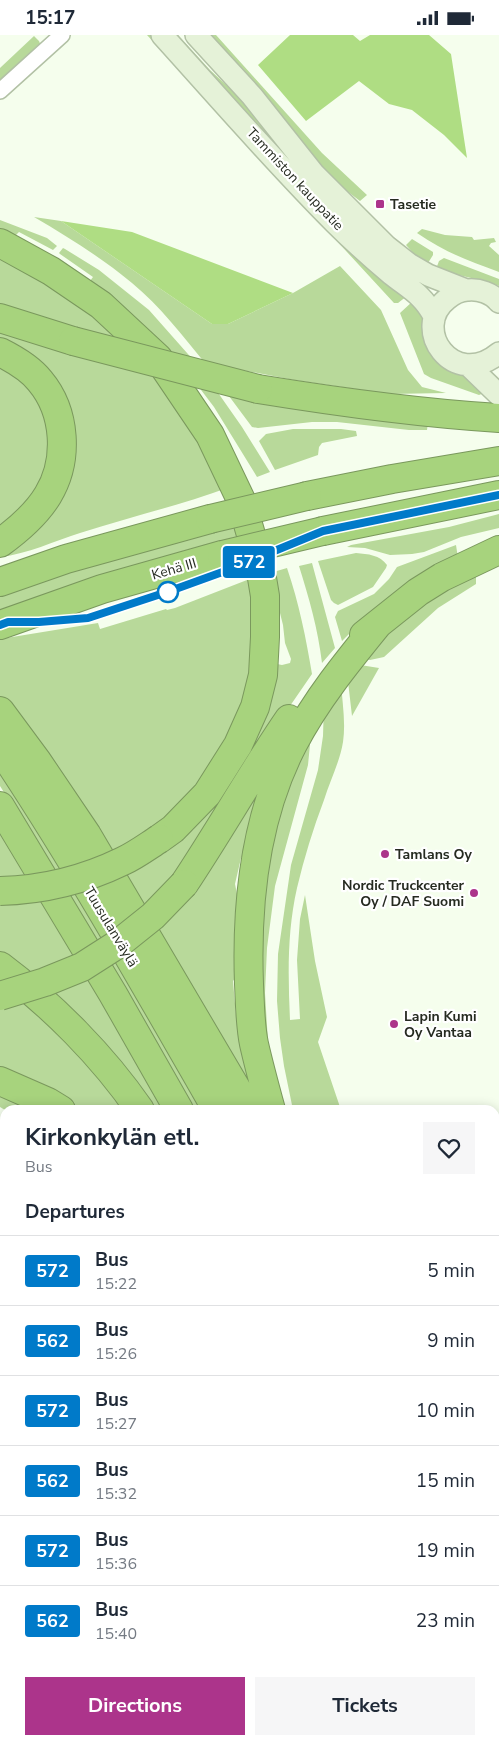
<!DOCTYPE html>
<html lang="en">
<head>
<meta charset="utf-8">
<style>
  :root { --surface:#fff; --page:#f6f6f7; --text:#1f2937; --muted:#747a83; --line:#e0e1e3; --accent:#ac348b }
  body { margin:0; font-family:"Nunito Sans",sans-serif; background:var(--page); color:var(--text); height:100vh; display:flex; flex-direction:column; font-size:19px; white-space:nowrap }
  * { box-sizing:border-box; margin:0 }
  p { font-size:16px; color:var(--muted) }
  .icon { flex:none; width:28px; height:28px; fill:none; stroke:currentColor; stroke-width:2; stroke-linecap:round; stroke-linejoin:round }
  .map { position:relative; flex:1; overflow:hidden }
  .panel { position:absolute; left:0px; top:1070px; width:500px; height:640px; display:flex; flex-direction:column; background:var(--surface); border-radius:15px 15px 0 0; box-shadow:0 2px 12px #0003 }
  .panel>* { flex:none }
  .badge { padding:0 10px; border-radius:4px; font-size:18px; line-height:32px }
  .map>.badge { position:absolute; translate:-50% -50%; box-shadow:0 0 0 2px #fff }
  h2 { padding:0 25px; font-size:19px; line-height:45px }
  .round { display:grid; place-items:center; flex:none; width:52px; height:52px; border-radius:0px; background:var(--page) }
  .summary { display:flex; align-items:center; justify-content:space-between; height:85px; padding:0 25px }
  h1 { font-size:24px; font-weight:700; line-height:38px }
  .button { display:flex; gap:10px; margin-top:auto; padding:10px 25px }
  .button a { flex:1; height:58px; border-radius:0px; background:var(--accent); color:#fff; font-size:20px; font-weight:700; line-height:58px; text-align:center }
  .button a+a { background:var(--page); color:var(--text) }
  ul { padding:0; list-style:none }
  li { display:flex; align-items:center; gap:15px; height:70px; padding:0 25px; border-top:1px solid var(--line) }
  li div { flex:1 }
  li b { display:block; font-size:19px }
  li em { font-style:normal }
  li .badge { min-width:55px; font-weight:700; text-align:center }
  .status { display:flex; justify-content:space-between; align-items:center; height:35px; padding:0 25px; background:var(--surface); direction:ltr }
  .status svg { height:14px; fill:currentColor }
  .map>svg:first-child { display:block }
</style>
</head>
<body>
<div class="status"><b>15:17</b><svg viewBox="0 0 49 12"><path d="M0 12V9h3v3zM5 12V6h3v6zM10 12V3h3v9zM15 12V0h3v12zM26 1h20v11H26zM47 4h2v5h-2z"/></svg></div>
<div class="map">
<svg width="499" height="1710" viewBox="0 0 499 1710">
  <rect width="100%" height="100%" fill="#f5feed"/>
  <path fill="#b8d99a" d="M147 0H154L407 261 398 268H394Z
    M171 0H178L210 35 248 70 357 201Z
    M208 0H216L322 118 367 160 360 166 334 146Z
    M34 1 39 6 41 11 0 48V33Z
    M34 182 61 186 212 289H228L293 258 340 231 381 275 408 335 422 352 446 358 390 359 294 345 205 328C182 300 160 271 132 248 102 223 68 202 34 182Z
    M0 185 47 203 57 211 53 215 19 197 15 201 0 196Z
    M422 194 445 200 472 202 474 205 494 203 496 207 491 208 489 211 499 220V237C469 226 444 217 417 198Z
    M412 204 433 217V220L428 228 415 220 406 210Z
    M63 213 65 214 99 235 149 275 195 327 171 321 143 290 90 246 93 242 60 219 59 218Z
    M0 216 137 312 78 296 0 269Z
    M444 223 499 244V251C479 243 457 241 436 234L439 226Z
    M413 266 475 345 484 358 479 360 431 343 424 339 400 278Z
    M0 293 162 339 230 452C181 470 130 482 80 498 54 506 28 519 0 522V516L71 418 0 308Z
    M0 323 29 344 53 391 43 451 0 497Z
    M195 347 214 352 242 392 270 437 257 442 214 372Z
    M223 353 428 388 427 395H409L337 387H312L258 393 252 392Z
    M293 394H341L356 396 357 401 322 408 319 412 318 420 275 435 259 406 266 399Z
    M499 479V493L461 502 424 517 412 519 390 520 365 513 347 512 351 510 449 492Z
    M244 489 247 499C163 519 82 548 0 576V561L50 543 169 508Z
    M456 510 458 523 357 591 342 606 335 582 338 576 374 559 389 544 397 532Z
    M356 518C368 519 380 520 387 530L386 533 373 552 338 570 334 568 331 565 318 526Z
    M312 528 335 613 322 628C318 594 309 563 299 531Z
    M287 533C299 568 306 603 312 639L169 847 140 875 118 838 155 817 277 629 282 630 290 628 291 624 285 608 283 590 270 538Z
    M257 541 261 597 238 693 186 771 110 824 0 665V604L98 588 100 594 166 574 167 575 175 573Z
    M476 541V549L438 573 384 622 370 625 360 623 378 604 438 558Z
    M354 629 379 633 352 681 347 638Z
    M341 646C342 666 346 687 343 707 340 726 330 746 324 765 313 794 304 823 297 853 287 897 288 941 290 985L300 984 297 925 300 884 305 860 315 926 327 982 318 1007 341 1075H293L284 1031 280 1003 277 966 278 919 291 830 318 735 323 701 324 667Z
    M312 689 308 730 275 851 267 913 265 958 268 1007 275 1053 256 958 271 783Z
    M0 731 205 1075H192L30 798 0 751Z
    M261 749 252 810 241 823 235 849 237 859 244 866 240 937 233 946 236 980 245 990 264 1075 151 893Z
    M0 798 29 846 0 848Z
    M39 862 74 920 25 942 0 922V864Z
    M85 939 163 1075H147L43 958Z
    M29 963 131 1075H81L72 1069 0 1034V971Z
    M0 1052 47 1075H5L0 1072Z
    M495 1370 499 1371V1519L495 1511Z"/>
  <path fill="#afdd83" d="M290 0H353L360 6 370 0H429L451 19 467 123 444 100 412 75 389 69 359 46 306 86 258 30Z
    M61 186 132 197 293 258 228 289H212Z"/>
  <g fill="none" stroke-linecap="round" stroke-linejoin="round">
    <g stroke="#b2c1a5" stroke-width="18">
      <path id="street" d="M0 56 62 0
        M0 1374 5 1380
        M0 1680 5 1676"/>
    </g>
    <g stroke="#b2c1a5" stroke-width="24">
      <path id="secondary" d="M162 0C219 63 275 128 335 188 353 206 372 223 391 239 410 254 422 259 434 281
        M196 0 252 61 314 139 386 211 409 229 428 240 466 255
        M499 267C492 258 479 254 468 255 460 255 453 259 447 264 410 293 453 356 499 318
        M468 330 499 360"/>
    </g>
    <g stroke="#7a985d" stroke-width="30">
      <path id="highway" d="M0 208 51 236 101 270 158 323 210 400 241 465 260 531 265 561V602L263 640 255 672 238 710 207 759 173 794 159 804
        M0 283 73 306
        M0 317C14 324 30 333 40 346 66 377 69 425 48 460 36 480 18 495 0 508
        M258 354C338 367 418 378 499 383
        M307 461 392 444 499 426
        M323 496 499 460
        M0 547 66 524 210 484
        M0 590 102 554 222 520
        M364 600 418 557 442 542 499 515
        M0 676 37 726 87 800 249 1075
        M0 713C78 830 147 953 217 1075
        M0 771 113 959 179 1075
        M184 849C220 795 252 738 289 684
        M0 931C52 970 103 1021 140 1075
        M0 1046 48 1067 61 1075
        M271 1075C265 1053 259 1031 254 1009 250 990 250 968 249 949 246 868 255 782 293 709 316 665 347 627 378 589
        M495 1548 499 1559
        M495 1577 499 1583
        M495 1644 499 1651"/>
    </g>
    <use href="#street" stroke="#fff" stroke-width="15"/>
    <use href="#secondary" stroke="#e5f2d8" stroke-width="21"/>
    <use href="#highway" stroke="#a7d37d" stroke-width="28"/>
    <g stroke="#7a985d" stroke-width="30" stroke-linecap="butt">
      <path id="highway-bridge" d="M73 306 258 354
        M210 484 307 461
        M222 520 323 496
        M0 856C43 855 84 845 123 826 136 820 148 811 159 804
        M0 961 45 947 82 932 118 909 153 881 184 849"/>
    </g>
    <use href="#highway-bridge" stroke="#a7d37d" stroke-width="28"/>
  </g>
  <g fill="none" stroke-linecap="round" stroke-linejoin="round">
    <g stroke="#fff" stroke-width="11">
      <path id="line" d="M0 590 8 587H39L88 583 170 556 228 535 323 496 499 460"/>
    </g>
    <use href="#line" stroke="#007ac9" stroke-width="8"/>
  </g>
  <g fill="#ac348b" stroke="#fff" stroke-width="2">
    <rect x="375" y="164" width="10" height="10" rx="2.5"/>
    <circle cx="385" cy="819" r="5"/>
    <circle cx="474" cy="858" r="5"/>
    <circle cx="394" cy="989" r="5"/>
  </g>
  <circle fill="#fff" stroke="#007ac9" stroke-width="2.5" cx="168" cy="557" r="10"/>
  <g text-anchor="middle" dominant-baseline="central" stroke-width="4.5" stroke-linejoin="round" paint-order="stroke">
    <g font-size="14" fill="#262b21" stroke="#fff">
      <text transform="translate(295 144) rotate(47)">Tammiston kauppatie</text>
      <text transform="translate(174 534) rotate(-16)">Kehä III</text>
      <text transform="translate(111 892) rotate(59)">Tuusulanväylä</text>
    </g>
    <g font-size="14" font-weight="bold" fill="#262b21" stroke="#fff" text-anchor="start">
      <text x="390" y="169">Tasetie</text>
      <text x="395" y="819">Tamlans Oy</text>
      <text x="464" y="850" text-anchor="end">Nordic Truckcenter<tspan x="464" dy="16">Oy / DAF Suomi</tspan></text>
      <text x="404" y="981">Lapin Kumi<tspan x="404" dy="16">Oy Vantaa</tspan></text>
    </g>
  </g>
</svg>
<b class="badge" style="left:249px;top:527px;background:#007ac9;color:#fff">572</b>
<section class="panel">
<div class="summary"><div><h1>Kirkonkylän etl.</h1><p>Bus</p></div><a class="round"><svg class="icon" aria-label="heart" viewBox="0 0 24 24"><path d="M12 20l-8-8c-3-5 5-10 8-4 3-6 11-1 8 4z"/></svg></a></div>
<h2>Departures</h2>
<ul>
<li><span class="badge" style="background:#007ac9;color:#fff">572</span><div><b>Bus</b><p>15:22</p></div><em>5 min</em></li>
<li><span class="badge" style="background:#007ac9;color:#fff">562</span><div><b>Bus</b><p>15:26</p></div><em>9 min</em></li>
<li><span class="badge" style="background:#007ac9;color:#fff">572</span><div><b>Bus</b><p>15:27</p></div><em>10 min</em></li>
<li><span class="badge" style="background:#007ac9;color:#fff">562</span><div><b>Bus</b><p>15:32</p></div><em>15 min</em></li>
<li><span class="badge" style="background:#007ac9;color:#fff">572</span><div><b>Bus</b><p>15:36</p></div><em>19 min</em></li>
<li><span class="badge" style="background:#007ac9;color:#fff">562</span><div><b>Bus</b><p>15:40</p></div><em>23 min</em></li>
</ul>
<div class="button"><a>Directions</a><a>Tickets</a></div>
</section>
</div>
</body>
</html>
